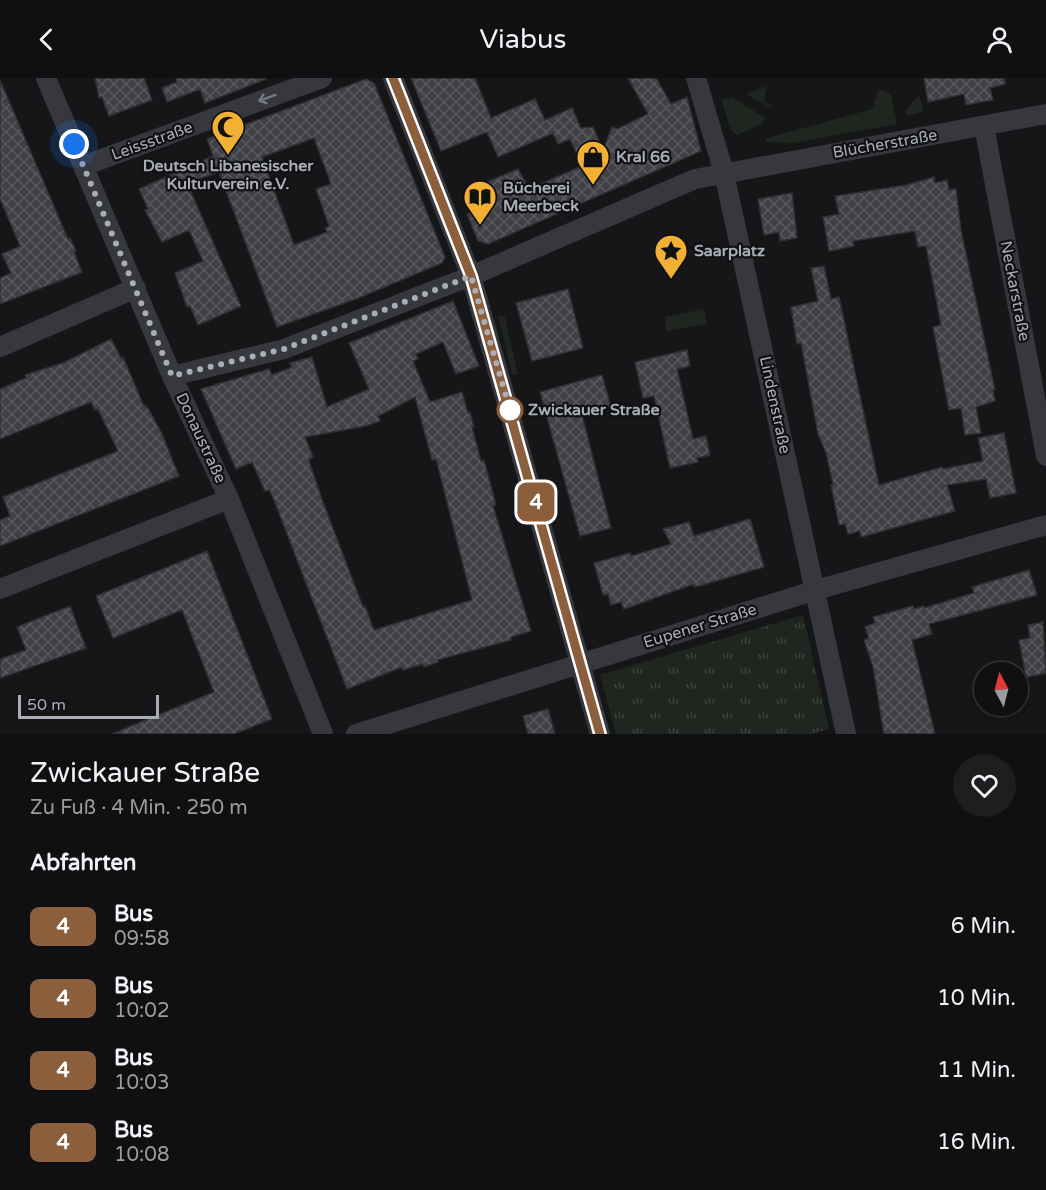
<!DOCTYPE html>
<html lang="de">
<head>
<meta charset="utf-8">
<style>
  :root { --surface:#101012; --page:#1e1e20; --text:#f1f3f6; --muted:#9c9d9f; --line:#303032 }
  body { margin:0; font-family:"Varela Round",sans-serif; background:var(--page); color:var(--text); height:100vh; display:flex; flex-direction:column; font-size:22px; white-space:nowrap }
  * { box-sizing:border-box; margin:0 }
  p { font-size:20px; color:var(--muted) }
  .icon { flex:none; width:33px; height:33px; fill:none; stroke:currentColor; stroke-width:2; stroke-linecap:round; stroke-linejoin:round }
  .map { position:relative; height:656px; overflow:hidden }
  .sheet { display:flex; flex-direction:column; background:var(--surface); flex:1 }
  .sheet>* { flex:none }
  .badge { padding:0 12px; border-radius:9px; font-size:21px; line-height:39px }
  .needle { width:39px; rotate:353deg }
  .tools { position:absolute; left:974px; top:584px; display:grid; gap:12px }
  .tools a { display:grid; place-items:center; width:54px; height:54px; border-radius:50%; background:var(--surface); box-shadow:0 2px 4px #0004,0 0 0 2px var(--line); font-size:30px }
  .scale { position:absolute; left:18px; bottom:15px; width:141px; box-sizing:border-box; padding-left:6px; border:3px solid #a8adb8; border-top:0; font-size:16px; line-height:21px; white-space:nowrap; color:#a8adb8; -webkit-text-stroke:4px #111113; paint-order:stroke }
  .you { position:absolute; width:30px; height:30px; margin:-15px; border:4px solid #fff; border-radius:50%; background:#1a73e8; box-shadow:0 0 0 9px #1a73e833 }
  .map>.badge { position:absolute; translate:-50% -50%; box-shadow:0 0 0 3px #fff }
  h2 { padding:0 30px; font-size:22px; line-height:54px }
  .round { display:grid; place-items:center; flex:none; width:63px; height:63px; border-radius:32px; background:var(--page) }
  .overview { display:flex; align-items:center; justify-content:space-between; height:102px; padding:0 30px }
  h1 { font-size:28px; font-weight:600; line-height:45px }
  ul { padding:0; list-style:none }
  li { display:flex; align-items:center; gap:18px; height:72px; padding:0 30px }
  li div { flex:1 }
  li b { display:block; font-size:22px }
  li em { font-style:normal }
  li .badge { min-width:66px; font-weight:700; text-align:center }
  header { display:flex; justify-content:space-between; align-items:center; height:78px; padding:0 30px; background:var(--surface); font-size:27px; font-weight:600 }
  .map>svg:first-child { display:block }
</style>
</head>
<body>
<header><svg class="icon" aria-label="back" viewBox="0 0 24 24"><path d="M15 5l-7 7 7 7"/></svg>Viabus<svg class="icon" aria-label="person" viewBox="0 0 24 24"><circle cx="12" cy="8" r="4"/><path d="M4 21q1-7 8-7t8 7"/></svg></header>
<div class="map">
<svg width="1046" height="656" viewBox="0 0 1046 656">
  <defs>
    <pattern id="park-tufts" width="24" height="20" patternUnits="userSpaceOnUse" patternTransform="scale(1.5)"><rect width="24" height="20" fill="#1e261f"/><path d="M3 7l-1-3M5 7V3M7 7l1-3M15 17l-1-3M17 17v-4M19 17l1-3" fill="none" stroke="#3c433d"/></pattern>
    <pattern id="building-cross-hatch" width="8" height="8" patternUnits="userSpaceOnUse" patternTransform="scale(1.5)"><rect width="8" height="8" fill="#404145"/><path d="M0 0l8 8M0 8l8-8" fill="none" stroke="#595a5e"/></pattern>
  </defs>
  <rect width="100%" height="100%" fill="#161618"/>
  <path fill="#1e261f" d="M767 8 764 22 775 32 746 16Z
    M879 11 891 16 897 46 792 65 765 64 767 60 872 31Z
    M918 11 923 34 906 38 905 33 919 17Z
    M732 19 765 40 762 46 737 57 730 51 722 22Z
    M704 231 707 246 666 253 665 239Z
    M498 237 505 239 518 296 512 297Z"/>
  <path fill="url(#park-tufts)" d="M803 537 829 651 811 656H616L600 597Z"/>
  <path fill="url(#building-cross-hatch)" stroke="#303034" stroke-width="1.5" fill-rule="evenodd" d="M95 0H144L152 22 109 38 102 19 99 20Z
    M176 0H266V1L205 25 200 11 167 24 162 10 177 4Z
    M411 0H475L491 40 535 21 545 42 572 30 581 50 593 49 603 72 612 49 617 51 648 36 628 0H656L671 26 687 19 701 73 488 166 478 163 467 136 483 129 475 109 518 91 529 111 582 88 570 61 558 66 553 55 498 79 487 54 441 73Z
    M924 0H1004L1005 6 990 10 993 22 966 27 964 16 928 24Z
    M366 1 374 5 445 179 442 185 356 221 277 249 219 94 187 105 241 228 198 247 190 228 187 229 175 195 203 183 189 152 162 164 145 132 148 131 139 111 213 78 207 61ZM314 60 331 106 316 111 329 148 325 150 327 154 294 167 262 79Z
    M0 2 68 161 70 160 76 173 74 174 82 194 0 226V200L11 195 2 176 20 168 0 121Z
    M934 99 935 105 947 102 949 112 956 111 961 152 995 312H993L995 323 976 329 981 355 965 357 961 330 949 332 933 249 941 247 926 168 918 169 915 153 853 163 854 168 829 173 823 139 839 136 835 118 907 107Z
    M792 115 797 160 780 163 779 154 764 157 758 121Z
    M824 188 831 221 839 219 879 407 942 389 943 391 983 383 978 360 1004 355 1016 415 990 420 986 401 947 407 955 433 861 459 860 453 848 456 845 446 839 447 831 407 833 406 826 375 818 356 801 265 797 266 791 229 818 223 811 190Z
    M568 211 583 270 532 283 516 225Z
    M453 223 479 288 456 296 443 264 416 276 418 281 413 283 430 324 462 314 468 335 470 334 474 349H472L481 383 484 382 496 427 493 428 531 553 511 559V562L437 582 438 584 424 589 423 586 403 592 402 589 347 611 272 417 269 412 265 413 252 384 236 391 201 311 269 291 272 297 292 289 290 285 312 279 327 329 369 311 349 265ZM415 319 432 382 436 381 472 522 374 552 365 528 363 529 323 424 310 386 309 381 313 379 305 359 366 348 380 343 378 338Z
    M111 261 121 280 123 279 143 326 148 330 162 356 179 398 0 468V442L10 438 3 419 118 373 98 331 95 332 91 324 0 361V311L26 300 25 297 63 285Z
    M687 272 690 288 677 291 693 361 706 358 710 377 697 380 698 384 670 390 654 318 643 320 635 284Z
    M602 297 611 329 582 337 611 450 580 458 540 314Z
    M750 441 764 489 695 509 694 506 624 531 621 524 611 527 608 516 603 517 594 485 630 475 631 478 671 466 663 451 689 444 694 458Z
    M207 473 272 641 234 656H112L214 614 182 532 113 560 96 518Z
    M1029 492 1037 517 929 546 932 556 912 562 935 656H884L873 589 864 562 869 560 865 549 875 545 873 539 913 528 914 531 924 528V530L974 515 972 509Z
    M70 528 86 570 0 600V581L26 572 17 549Z
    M1043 544 1046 595 1026 599 1019 562 1030 560 1028 547Z
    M548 631 555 656H528L523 638Z"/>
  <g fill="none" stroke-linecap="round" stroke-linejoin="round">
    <path stroke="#37383d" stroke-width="20" d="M46 0 172 298 229 421 323 656
      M393 0 471 198 600 656
      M696 0 724 95 846 656
      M984 48 1046 378
      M83 88 322 0
      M0 269 136 210
      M172 298 284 271 471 198 695 101 1046 36
      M0 511 229 421
      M356 656 816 512 1046 447"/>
  </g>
  <defs><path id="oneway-shaft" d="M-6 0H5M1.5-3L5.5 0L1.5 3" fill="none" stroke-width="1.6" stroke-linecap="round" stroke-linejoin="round" transform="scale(1.5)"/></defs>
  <use stroke="#757881" href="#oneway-shaft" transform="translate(267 20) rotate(160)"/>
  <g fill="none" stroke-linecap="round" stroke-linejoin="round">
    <g stroke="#fff" stroke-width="14">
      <path id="line" d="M393 0 471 198 600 656"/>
    </g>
    <use href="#line" stroke="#8b5e3c" stroke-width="9"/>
    <path stroke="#a8adb8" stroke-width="6" stroke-dasharray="0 10.8" d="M74 66 172 298 284 271 471 198 510 332"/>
  </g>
  <defs>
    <g id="mosque-pin" transform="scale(1.725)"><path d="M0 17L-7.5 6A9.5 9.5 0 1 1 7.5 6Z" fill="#f2b134" stroke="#111113"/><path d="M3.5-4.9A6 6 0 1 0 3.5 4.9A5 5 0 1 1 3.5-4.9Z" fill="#111"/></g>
    <g id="shop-pin" transform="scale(1.725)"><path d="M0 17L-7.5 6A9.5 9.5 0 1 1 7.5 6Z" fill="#f2b134" stroke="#111113"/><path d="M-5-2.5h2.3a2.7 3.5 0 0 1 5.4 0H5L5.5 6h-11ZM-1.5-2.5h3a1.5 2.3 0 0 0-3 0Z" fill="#111"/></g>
    <g id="library-pin" transform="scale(1.725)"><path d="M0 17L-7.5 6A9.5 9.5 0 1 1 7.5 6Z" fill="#f2b134" stroke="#111113"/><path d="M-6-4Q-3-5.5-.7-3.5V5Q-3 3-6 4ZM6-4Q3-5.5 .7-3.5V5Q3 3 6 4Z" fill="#111"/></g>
    <g id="sight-pin" transform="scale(1.725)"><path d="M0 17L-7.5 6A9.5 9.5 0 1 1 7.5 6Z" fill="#f2b134" stroke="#111113"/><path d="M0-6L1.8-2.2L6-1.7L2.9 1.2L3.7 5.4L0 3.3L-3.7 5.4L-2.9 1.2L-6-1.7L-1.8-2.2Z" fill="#111"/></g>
  </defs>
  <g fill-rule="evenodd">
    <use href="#mosque-pin" x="228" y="49"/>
    <use href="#shop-pin" x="593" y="79"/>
    <use href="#library-pin" x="480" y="119"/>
    <use href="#sight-pin" x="671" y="173"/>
  </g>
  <circle fill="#fff" stroke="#8b5e3c" stroke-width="3" cx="510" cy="332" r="12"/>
  <g text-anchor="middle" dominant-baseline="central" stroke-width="4.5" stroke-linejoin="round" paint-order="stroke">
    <g font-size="16" fill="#a8adb8" stroke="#111113">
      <text transform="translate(152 63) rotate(-20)">Leissstraße</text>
      <text transform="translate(885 66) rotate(-10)">Blücherstraße</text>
      <text transform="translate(1015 213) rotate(79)">Neckarstraße</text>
      <text transform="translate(775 327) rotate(78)">Lindenstraße</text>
      <text transform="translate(201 360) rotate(65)">Donaustraße</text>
      <text transform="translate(700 548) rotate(-17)">Eupener Straße</text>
    </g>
    <g font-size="16" font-weight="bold" fill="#a8adb8" stroke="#111113" text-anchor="start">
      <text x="616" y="79">Kral 66</text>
      <text x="228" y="88" text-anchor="middle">Deutsch Libanesischer<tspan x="228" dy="18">Kulturverein e.V.</tspan></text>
      <text x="503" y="110">Bücherei<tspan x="503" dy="18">Meerbeck</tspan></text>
      <text x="694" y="173">Saarplatz</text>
    </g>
    <g font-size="16" font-weight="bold" fill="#a8adb8" stroke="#111113" text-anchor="start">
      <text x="528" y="332">Zwickauer Straße</text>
    </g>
  </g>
</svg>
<div class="tools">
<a><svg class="needle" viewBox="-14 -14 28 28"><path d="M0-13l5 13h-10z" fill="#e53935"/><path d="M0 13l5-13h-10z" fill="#9c9d9f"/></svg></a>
</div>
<div class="scale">50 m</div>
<div class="you" style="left:74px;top:66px"></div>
<b class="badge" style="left:536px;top:424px;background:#8b5e3c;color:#fff">4</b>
</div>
<section class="sheet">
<div class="overview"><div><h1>Zwickauer Straße</h1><p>Zu Fuß · 4 Min. · 250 m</p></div><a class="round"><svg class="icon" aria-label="heart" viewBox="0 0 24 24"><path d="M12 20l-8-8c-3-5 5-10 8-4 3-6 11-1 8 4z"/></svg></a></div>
<h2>Abfahrten</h2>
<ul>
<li><span class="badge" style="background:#8b5e3c;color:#fff">4</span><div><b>Bus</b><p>09:58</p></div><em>6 Min.</em></li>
<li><span class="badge" style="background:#8b5e3c;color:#fff">4</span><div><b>Bus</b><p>10:02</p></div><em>10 Min.</em></li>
<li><span class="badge" style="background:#8b5e3c;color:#fff">4</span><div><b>Bus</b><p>10:03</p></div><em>11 Min.</em></li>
<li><span class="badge" style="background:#8b5e3c;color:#fff">4</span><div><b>Bus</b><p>10:08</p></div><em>16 Min.</em></li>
</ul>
</section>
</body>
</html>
